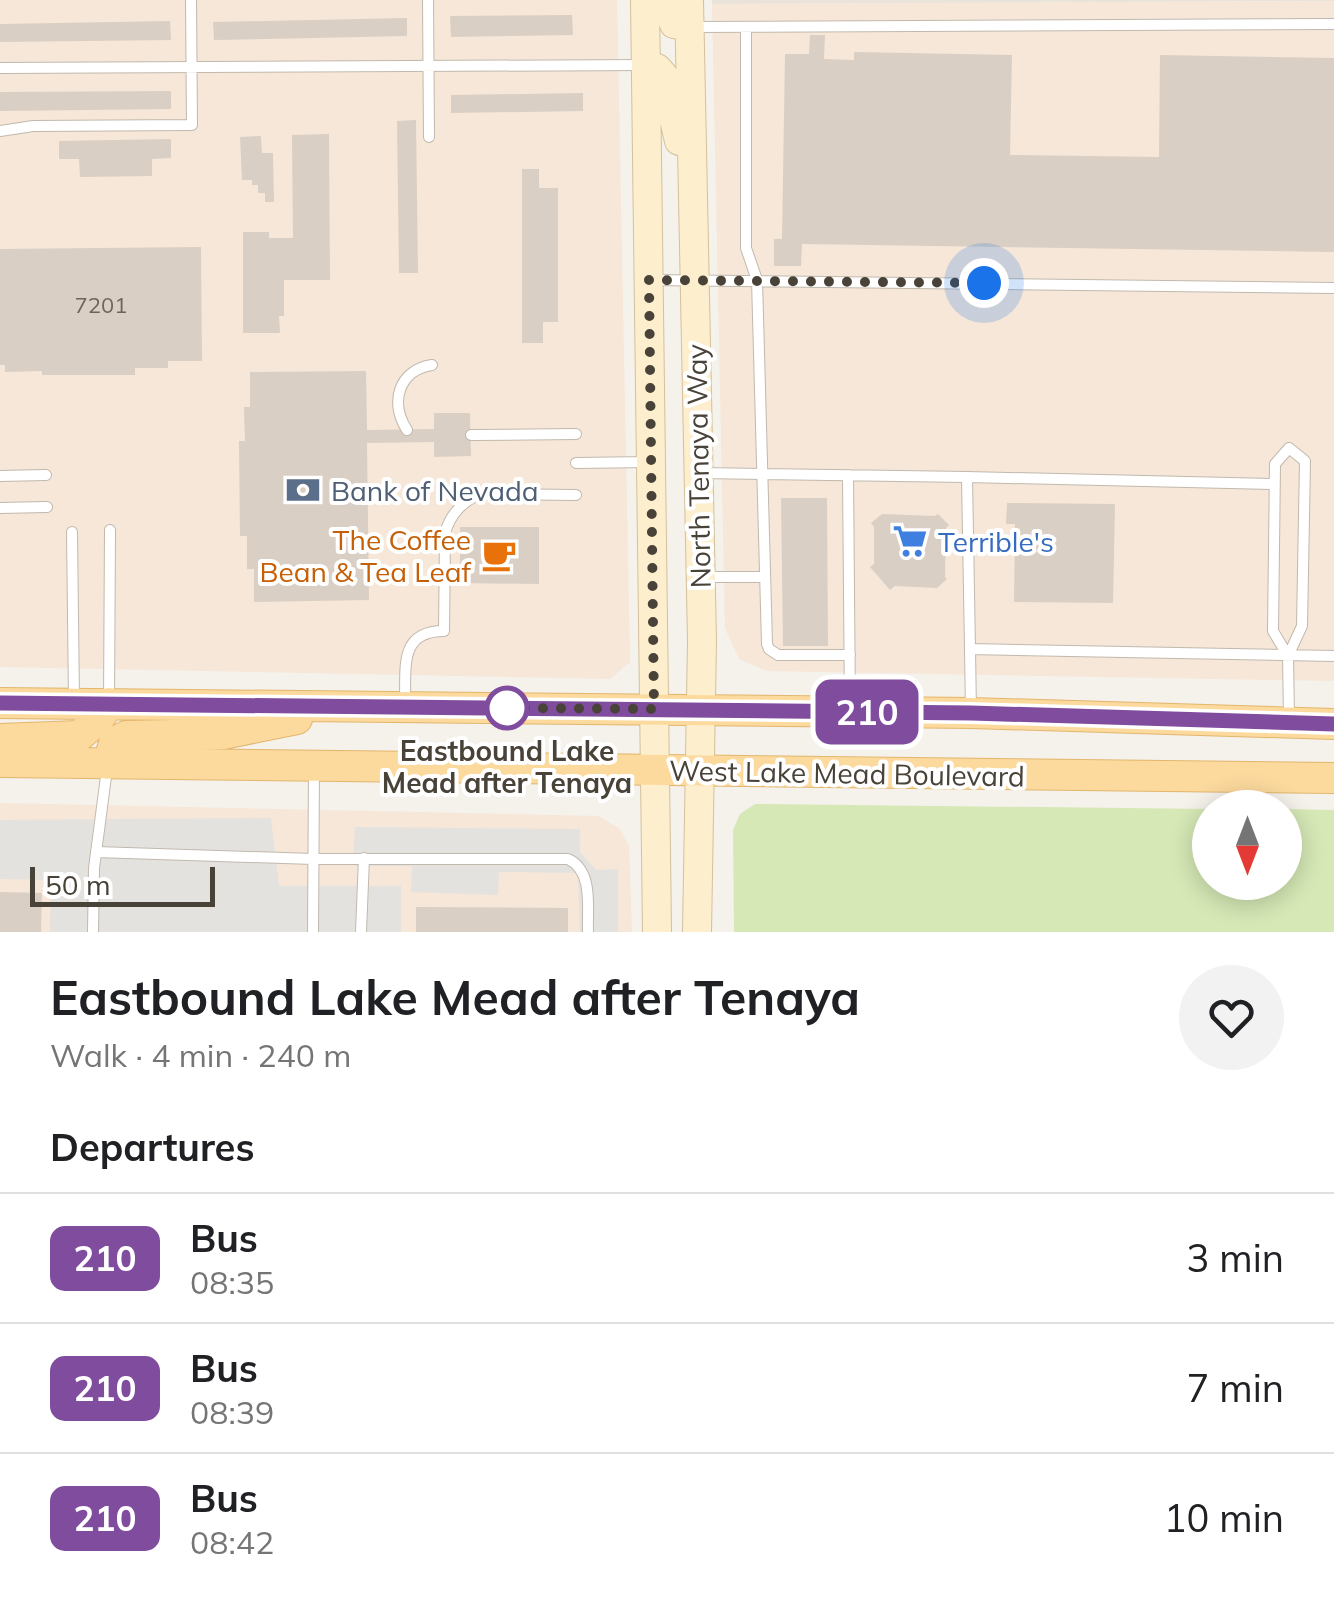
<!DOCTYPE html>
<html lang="en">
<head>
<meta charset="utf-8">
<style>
  :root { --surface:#fff; --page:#f2f2f2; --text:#202124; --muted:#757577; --line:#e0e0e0 }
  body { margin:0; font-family:Mulish,sans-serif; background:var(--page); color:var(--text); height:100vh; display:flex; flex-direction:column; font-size:38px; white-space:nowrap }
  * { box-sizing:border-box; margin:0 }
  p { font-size:32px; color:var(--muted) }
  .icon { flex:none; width:55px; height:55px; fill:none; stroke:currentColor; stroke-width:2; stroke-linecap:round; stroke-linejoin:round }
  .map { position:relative; height:932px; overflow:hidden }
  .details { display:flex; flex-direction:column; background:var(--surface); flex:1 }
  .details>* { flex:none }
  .badge { padding:0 20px; border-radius:15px; font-size:35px; line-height:65px }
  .needle { width:65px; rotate:180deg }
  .controls { position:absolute; left:1192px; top:790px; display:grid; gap:20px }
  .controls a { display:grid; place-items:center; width:110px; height:110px; border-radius:50%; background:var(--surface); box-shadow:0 5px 25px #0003; font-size:50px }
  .scale { position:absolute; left:30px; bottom:25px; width:185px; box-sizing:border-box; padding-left:10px; border:5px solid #494239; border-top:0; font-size:28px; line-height:35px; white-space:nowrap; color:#494239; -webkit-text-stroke:8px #fff; paint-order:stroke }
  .you { position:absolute; width:50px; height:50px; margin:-25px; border:8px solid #fff; border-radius:50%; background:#1a73e8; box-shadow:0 0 0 15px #1a73e833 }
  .map>.badge { position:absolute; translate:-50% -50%; box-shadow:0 0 0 5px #fff }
  h2 { padding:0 50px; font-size:38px; line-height:90px }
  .round { display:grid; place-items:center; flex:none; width:105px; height:105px; border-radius:52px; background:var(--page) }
  .overview { display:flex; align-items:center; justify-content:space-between; height:170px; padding:0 50px }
  h1 { font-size:48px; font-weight:700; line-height:75px }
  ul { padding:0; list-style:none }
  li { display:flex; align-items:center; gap:30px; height:130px; padding:0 50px; border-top:2px solid var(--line) }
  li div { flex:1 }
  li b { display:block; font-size:38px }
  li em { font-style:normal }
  li .badge { min-width:110px; font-weight:700; text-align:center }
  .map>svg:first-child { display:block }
</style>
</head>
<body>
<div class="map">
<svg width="1334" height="932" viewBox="0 0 1334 932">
  <rect width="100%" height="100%" fill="#f5f1eb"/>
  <path fill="#e9e3d9" d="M712 0H1334V1L712 4Z"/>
  <path fill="#f6e7d8" d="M0 0H617L630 662 610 679 0 667Z
    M1334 1V681L767 671 739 659 725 628 712 4Z
    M0 803 598 816 619 828 629 846 632 932H0Z"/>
  <path fill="#d5e8b5" d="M755 804 1210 809V882H1285V809L1334 810V932H734L733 830 740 814Z"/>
  <path fill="#e4e2df" d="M271 818 279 886H401V932H50L51 880 0 879V820Z
    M355 827 580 829V852L596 870 618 869V932H580L578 873 499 872 498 895 411 892 412 866H353Z"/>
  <path fill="#dacfc4" d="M572 15 573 35 451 37 450 16Z
    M407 18V36L214 40 213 22Z
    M170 21 171 40 0 42V24Z
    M810 35H825L824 59 854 60V52L1012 55 1010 155 1159 157 1160 55 1334 58V252L802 244 801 266H774V239H782L785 54H809Z
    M171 91V109L0 111V92Z
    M583 93V111L451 113V95Z
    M416 120 418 273H399L397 121Z
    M329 134 330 280H284V316H279L280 333H243V232H269V238H293L292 135Z
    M261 136 262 153H273L274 202H265V193H258V185H252V180H242L240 137Z
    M171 139V158L152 159V176L80 177 79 159H59V141Z
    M522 169H539V188H558V322H543V343H522Z
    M201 247 202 361H168V368H135V375H42V371L5 372V365H0V249Z
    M366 371 367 430 434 429V413H470L471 456 434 457V442L367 443 369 600 254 602V569H247V536H240L239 441H245L244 407H250V372Z
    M781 498H827L828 646H783Z
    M1007 503 1115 504 1113 603 1014 602 1015 524H1006Z
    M882 514 935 516 938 514 949 525 946 528 945 577 947 579 937 588 895 586 890 590 870 567 874 564V527L871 523Z
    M460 527H539V584L460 583Z
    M0 892 42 893 41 932H0Z
    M416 907 568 908V932H416Z"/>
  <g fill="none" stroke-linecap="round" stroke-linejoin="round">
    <g stroke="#c1b9ae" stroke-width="12">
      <path id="service" d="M428 0 429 137
        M690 27 1334 24
        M746 27V248L757 280 767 644 769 649 778 655H850
        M0 68 644 65
        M0 131 33 126 192 125 191 0
        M650 280 1334 288
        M407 430C389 402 399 370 432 365
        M471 435 576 434
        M576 463 650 462
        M700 473 967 477 970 649
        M848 475 850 709
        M0 476 46 475
        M967 477 1274 484
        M0 508 47 507
        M72 532 74 701
        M705 577H764
        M1288 656 1273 631 1275 464 1289 448 1305 461 1302 626 1288 656 1289 718
        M405 701C406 667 399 631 444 631L445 533C450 515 463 500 481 494L576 495
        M109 702 110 530
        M971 712 970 649 1334 656
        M96 852 313 859H568C594 871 587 908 588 932
        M93 932 94 868 107 769
        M313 932 314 768
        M361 932 364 858"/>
    </g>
    <g stroke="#d3c19c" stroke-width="30">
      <path id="secondary" d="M645 0 657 932
        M665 0 674 24 690 27
        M689 0 702 641 697 932
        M646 65 657 68 664 76 679 141"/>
    </g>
    <g stroke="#e2b66d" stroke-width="32">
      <path id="primary" d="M0 703 971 713 1334 724
        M0 739 79 736 99 719 109 703
        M0 762 1334 778
        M108 764 114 743 126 736 223 734 297 719"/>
    </g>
    <use href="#service" stroke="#fff" stroke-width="10"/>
    <use href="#secondary" stroke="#fdeecd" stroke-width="28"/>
    <use href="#primary" stroke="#fcda9e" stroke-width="30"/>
  </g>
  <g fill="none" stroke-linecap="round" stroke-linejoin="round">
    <g stroke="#fff" stroke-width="22">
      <path id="line" d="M0 703 971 713 1334 724"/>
    </g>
    <use href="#line" stroke="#804c9e" stroke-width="15"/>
    <path stroke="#494239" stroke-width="10" stroke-dasharray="0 18" d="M507 708 654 709 649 280 984 283"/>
  </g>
  <defs>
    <g id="bank-bare" transform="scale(2.7)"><path d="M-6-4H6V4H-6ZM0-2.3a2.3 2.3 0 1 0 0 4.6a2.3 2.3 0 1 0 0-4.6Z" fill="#5c6f8a" stroke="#fff" stroke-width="2.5" paint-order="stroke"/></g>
    <g id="supermarket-bare" transform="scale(2.7)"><path d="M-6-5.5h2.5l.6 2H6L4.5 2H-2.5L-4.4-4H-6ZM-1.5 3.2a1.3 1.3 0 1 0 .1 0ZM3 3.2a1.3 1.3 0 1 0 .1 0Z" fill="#3f7fe0" stroke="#fff" stroke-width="2.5" paint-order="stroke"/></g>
    <g id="cafe-bare" transform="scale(2.7)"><path d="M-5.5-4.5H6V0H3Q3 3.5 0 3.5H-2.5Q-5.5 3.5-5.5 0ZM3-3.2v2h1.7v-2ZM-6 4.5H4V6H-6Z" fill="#e8710a" stroke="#fff" stroke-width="2.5" paint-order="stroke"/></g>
  </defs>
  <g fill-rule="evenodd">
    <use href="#bank-bare" x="303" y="490"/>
    <use href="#supermarket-bare" x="910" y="541"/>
    <use href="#cafe-bare" x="499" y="555"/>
  </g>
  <circle fill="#fff" stroke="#804c9e" stroke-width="5" cx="507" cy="708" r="20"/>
  <g text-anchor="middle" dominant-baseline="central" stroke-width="8" stroke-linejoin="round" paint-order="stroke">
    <g font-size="22" fill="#6d655c">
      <text x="101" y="305">7201</text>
    </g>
    <g font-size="28" fill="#494239" stroke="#fff">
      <text transform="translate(698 466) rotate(-91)">North Tenaya Way</text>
      <text transform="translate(847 773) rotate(1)">West Lake Mead Boulevard</text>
    </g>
    <g font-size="28" fill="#4e5e75" stroke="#fff" text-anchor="start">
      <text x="331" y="490">Bank of Nevada</text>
    </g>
    <g font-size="28" fill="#c56008" stroke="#fff" text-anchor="end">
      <text x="471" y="539">The Coffee<tspan x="471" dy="32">Bean &amp; Tea Leaf</tspan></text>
    </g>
    <g font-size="28" fill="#366cbe" stroke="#fff" text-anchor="start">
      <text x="938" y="541">Terrible's</text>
    </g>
    <g font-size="28" font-weight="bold" fill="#494239" stroke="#fff">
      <text x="507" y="750">Eastbound Lake<tspan x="507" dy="32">Mead after Tenaya</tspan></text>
    </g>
  </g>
</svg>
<div class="controls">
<a><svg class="needle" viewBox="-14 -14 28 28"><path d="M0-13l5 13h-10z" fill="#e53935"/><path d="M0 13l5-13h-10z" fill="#757577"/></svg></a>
</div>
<div class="scale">50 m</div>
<div class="you" style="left:984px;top:283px"></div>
<b class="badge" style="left:867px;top:712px;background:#804c9e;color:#fff">210</b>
</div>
<section class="details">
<div class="overview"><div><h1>Eastbound Lake Mead after Tenaya</h1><p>Walk · 4 min · 240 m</p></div><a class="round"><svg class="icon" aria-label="heart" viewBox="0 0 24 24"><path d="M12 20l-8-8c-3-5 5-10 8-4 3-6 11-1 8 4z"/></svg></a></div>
<h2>Departures</h2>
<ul>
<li><span class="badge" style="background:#804c9e;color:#fff">210</span><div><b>Bus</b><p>08:35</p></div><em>3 min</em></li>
<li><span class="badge" style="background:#804c9e;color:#fff">210</span><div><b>Bus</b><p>08:39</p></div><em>7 min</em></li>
<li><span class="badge" style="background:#804c9e;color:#fff">210</span><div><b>Bus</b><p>08:42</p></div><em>10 min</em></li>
</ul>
</section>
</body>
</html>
